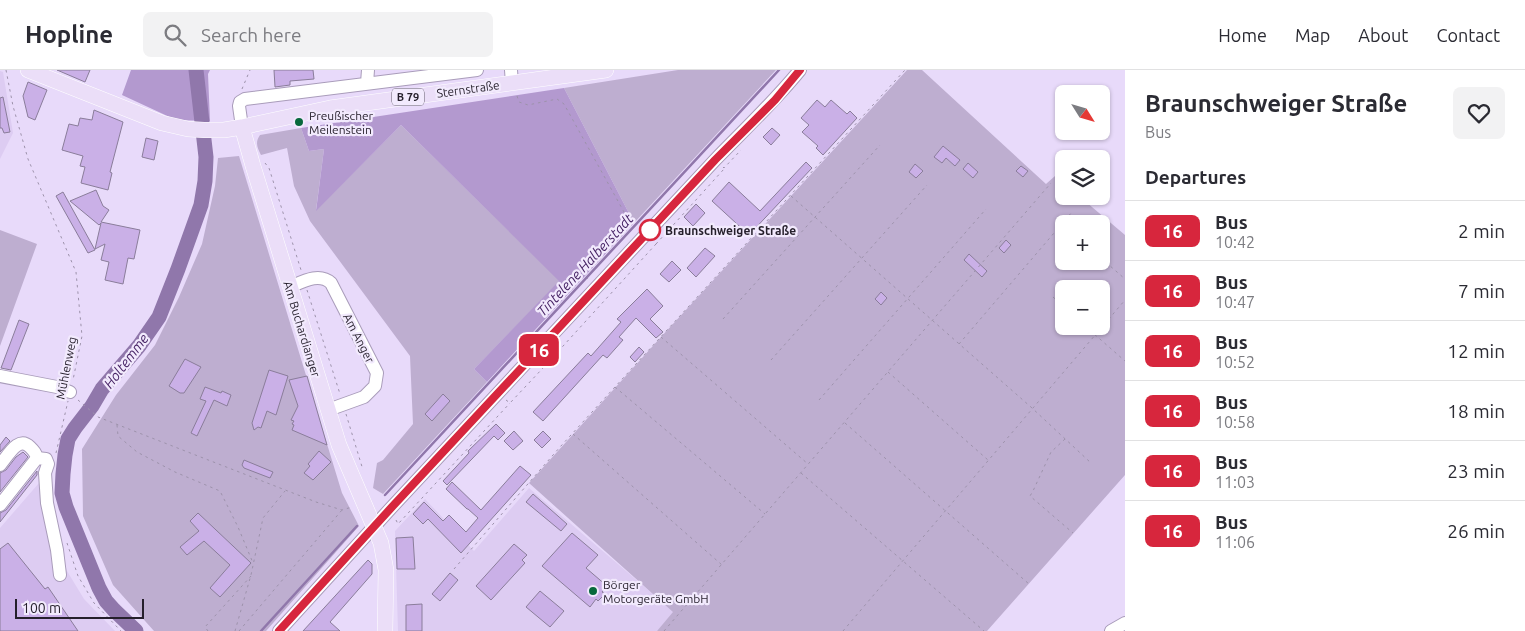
<!DOCTYPE html>
<html lang="en">
<head>
<meta charset="utf-8">
<style>
  :root { --surface:#fff; --page:#f2f2f3; --text:#2b2b33; --muted:#7c7c81; --line:#e1e1e2 }
  body { margin:0; font-family:Ubuntu,sans-serif; background:var(--page); color:var(--text); height:100vh; display:flex; flex-direction:column; font-size:19px; white-space:nowrap }
  * { box-sizing:border-box; margin:0 }
  p { font-size:16px; color:var(--muted) }
  .icon { flex:none; width:28px; height:28px; fill:none; stroke:currentColor; stroke-width:2; stroke-linecap:round; stroke-linejoin:round }
  .map { position:relative; flex:1; overflow:hidden }
  .sheet { display:flex; flex-direction:column; background:var(--surface); width:400px }
  .sheet>* { flex:none }
  .badge { padding:0 10px; border-radius:8px; font-size:18px; line-height:32px }
  .needle { width:32px; rotate:127deg }
  .controls { position:absolute; left:1055px; top:15px; display:grid; gap:10px }
  .controls a { display:grid; place-items:center; width:55px; height:55px; border-radius:8px; background:var(--surface); box-shadow:0 1px 4px #0004; font-size:25px }
  .scale { position:absolute; left:15px; bottom:12px; width:129px; box-sizing:border-box; padding-left:5px; border:2px solid #251f2b; border-top:0; font-size:14px; line-height:18px; white-space:nowrap; color:#251f2b; -webkit-text-stroke:4px #f2eafd; paint-order:stroke }
  .map>.badge { position:absolute; translate:-50% -50%; box-shadow:0 0 0 2px #fff }
  h2 { padding:0 20px; font-size:19px; line-height:45px }
  .round { display:grid; place-items:center; flex:none; width:52px; height:52px; border-radius:8px; background:var(--page) }
  .overview { display:flex; align-items:center; justify-content:space-between; height:85px; padding:0 20px }
  h1 { font-size:24px; font-weight:700; line-height:38px }
  ul { padding:0; list-style:none }
  li { display:flex; align-items:center; gap:15px; height:60px; padding:0 20px; border-top:1px solid var(--line) }
  li div { flex:1 }
  li b { display:block; font-size:19px }
  li em { font-style:normal }
  li .badge { min-width:55px; font-weight:700; text-align:center }
  header { display:flex; align-items:center; gap:30px; box-sizing:border-box; height:70px; padding:0 25px; background:var(--surface); border-bottom:1px solid var(--line) }
  header strong { font-size:24px }
  nav { display:flex; gap:28px; margin-inline-start:auto; font-size:18px }
  .search { width:350px; height:45px; background:var(--page); display:flex; align-items:center; gap:12px; box-sizing:border-box; padding:0 18px; border-radius:8px; color:var(--muted); font-size:19px }
  main { display:flex; flex:1; min-height:0 }
  .map>svg:first-child { display:block }
</style>
</head>
<body>
<header>
<strong>Hopline</strong>
<div class="search"><svg class="icon" aria-label="search" viewBox="0 0 24 24"><circle cx="10" cy="10" r="6"/><path d="M15 15l6 6"/></svg>Search here</div>
<nav><a>Home</a><a>Map</a><a>About</a><a>Contact</a></nav>
</header>
<main>
<div class="map">
<svg width="1125" height="561" viewBox="0 0 1125 561">
  <rect width="100%" height="100%" fill="#e8dafa"/>
  <path fill="#ddccf2" d="M0 1 3 2 13 63 0 89Z
    M39 413 67 501 84 529 115 561H0V458Z
    M529 418 674 542 657 561H398L395 461 425 429 474 481Z"/>
  <path fill="#beaed0" fill-rule="evenodd" d="M678 0H776L634 153 564 18Z
    M907 0H922L1046 114 1055 106 1064 113V126H1079L1125 165V405L987 561H657L673 542 529 413 661 267ZM1064 154H1101V191H1064ZM1064 219H1101V256H1064Z
    M401 55 560 211 474 299 487 312 383 424 373 418 377 393 383 390 413 354 410 286 310 151 294 116 287 78 261 85C257 77 255 72 260 65L301 58 309 81 324 79 316 140Z
    M239 86 342 423 359 456 266 561H154L113 515 83 446 82 379 116 325 155 275 179 227 202 174 215 116 218 88Z
    M0 160 37 174 0 276Z"/>
  <path fill="#b399cf" d="M131 0H210L208 4 210 51 176 50 122 25Z
    M564 18 634 153 487 312 474 299 559 211 401 55 316 141 324 79 309 81 301 58Z"/>
  <g fill="none" stroke-linecap="round" stroke-linejoin="round">
    <path stroke="#9077ab" stroke-width="2.5" d="M385 425 779 0
      M261 561 357 456"/>
    <path stroke="#9077ab" stroke-width="15" d="M136 561 114 540 106 531 99 518 66 437 62 423 63 404 65 385 68 369 75 358 92 336 102 319 139 276 159 247 178 199 201 135 205 111 206 87 196 0"/>
  </g>
  <path fill="#cab0e7" stroke="#8a7d9a" d="M57 0H90L85 12Z
    M274 0H313L314 9 290 11V15L275 17Z
    M28 12 47 20 35 50 28 47 23 26Z
    M3 27 10 62 4 63 2 58H0V28Z
    M817 30 825 37 831 30 847 44 850 41 857 48 823 85 816 78 818 76 802 62 809 55 801 48Z
    M94 40 123 52 110 102 112 103 108 120 81 113 85 97 80 96 83 86 62 80 69 54 78 56 80 48 92 50Z
    M772 58 780 65 771 75 763 67Z
    M146 68 158 71 154 90 142 87Z
    M943 76 960 90 955 96 946 88 942 93 934 87Z
    M806 92 812 98 749 165 712 131 729 112 760 141Z
    M968 93 978 102 973 108 963 99Z
    M915 94 923 101 916 108 909 102Z
    M1021 96 1028 101 1023 107 1016 101Z
    M96 120 103 136 109 140 101 152 140 160 134 189 128 188 123 214 105 210 109 192 101 190 105 174 95 179 101 153 99 155 70 131Z
    M63 122 95 180 88 183 56 126Z
    M696 134 705 143 693 156 684 147Z
    M1006 170 1011 175 1004 183 999 178Z
    M705 178 715 186 696 207 687 198Z
    M969 184 987 201 982 207 964 190Z
    M672 191 681 200 669 212 660 204Z
    M647 219 663 236 650 249 663 262 656 268 636 248 619 267 623 270 607 288 603 285 543 351 533 342 588 283 591 286 621 252 617 249Z
    M881 222 887 228 881 235 875 229Z
    M19 250 29 254 11 300 1 298Z
    M639 277 644 282 635 292 630 287Z
    M185 289 201 297 184 323H180L169 316Z
    M269 300 288 306 276 345 267 341 261 358 258 357 254 360 252 353Z
    M307 306 327 375 292 360 294 355 292 354 294 351 291 350 298 336 289 310Z
    M205 317 221 323 222 321 231 325 227 336 214 330 197 366 191 363 206 331 200 329Z
    M443 324 450 331 432 351 425 344Z
    M496 354 505 363 498 370 494 366 447 415 443 411 469 383 468 381Z
    M514 361 523 371 513 380 504 371Z
    M543 361 551 369 542 378 534 370Z
    M6 367 10 371 0 382V375Z
    M319 381 331 392 313 410 304 403 310 396 308 394Z
    M23 382 28 387 0 422V403L6 400 16 387Z
    M244 390 273 402 270 408 244 398 242 395Z
    M520 396 531 405 461 483 428 449 423 454 413 444 424 432 443 451 449 445 466 462 478 448 468 439H467L446 419 452 412 481 440Z
    M37 401V405L0 452V443L6 440Z
    M533 424 567 454 561 461 526 432Z
    M198 443 251 493 220 527 210 518 230 495 204 471 187 485 180 477 199 461 190 451Z
    M572 463 598 485 586 498 607 516 602 522 605 524 598 531 596 529 590 537 542 496Z
    M413 467 415 499H397L396 468Z
    M8 473 45 519 48 517 78 561H0V479Z
    M514 474 527 485 522 490 525 493 491 530 476 516Z
    M368 490 372 494V504L330 552 340 561H303Z
    M450 503 458 510 440 531 432 524Z
    M540 521 564 541 550 557 526 537Z
    M422 534V561H406V535Z"/>
  <g fill="none" stroke-linecap="round" stroke-linejoin="round">
    <g stroke="#a99cba" stroke-width="14">
      <path id="minor" d="M511 0 512 13
        M367 13 368 0
        M242 57 239 36 240 32 245 29 477 0
        M290 217C302 212 319 202 331 213L377 303 375 316 364 327 328 340
        M0 306 57 317 70 322
        M0 395C8 386 18 365 30 377 34 381 36 383 37 388
        M0 435 37 388 46 389 48 394 45 403 47 433 57 480 60 505
        M279 561 391 438 715 90C744 60 774 32 800 0
        M1111 561 1125 553"/>
    </g>
    <g stroke="#fff" stroke-width="16">
      <path id="major" d="M28 0 162 53 188 59 204 60H224L242 57 330 38 606 0
        M242 57 253 96 339 375 381 473 386 500 385 561"/>
    </g>
    <path stroke="#9d92ab" stroke-width="1" stroke-dasharray="2.5 4" stroke-linecap="butt" d="M6 0 13 36 28 89 76 202 82 266 73 310
      M242 19 250 0
      M517 26 519 32 528 35 557 29 564 34 629 151 628 157 582 203 588 209
      M265 93 269 98 301 200
      M723 97 724 98 741 80
      M791 126 1032 338 1091 393
      M656 174 724 99
      M1101 188 1125 209
      M307 220 340 324
      M1053 227 1064 237
      M723 249 880 75
      M1085 256 1125 291
      M661 267 808 394
      M959 274 1072 142
      M771 290 927 115
      M540 294 544 297 656 174
      M888 302 988 390
      M615 317 765 444
      M78 330 98 347 316 432 342 440 352 437
      M506 330 510 333 543 298
      M819 330 986 139
      M346 344 363 400
      M845 353 1029 514
      M117 355 118 366 137 382 175 402 220 421 238 457 253 493
      M573 364 722 495
      M1065 369 1051 382 1033 421 1030 426 1073 463
      M56 383 68 331
      M801 403 984 561
      M396 450 398 454 510 333
      M67 473 78 506 94 533 121 561
      M454 499 560 377 905 0
      M208 561 205 557 251 506
      M235 561 251 505 263 448 285 421
      M239 561 342 440
      M664 561 1051 113
      M843 561 1125 230"/>
    <use href="#minor" stroke="#fff" stroke-width="12"/>
    <use href="#major" stroke="#ebdef8" stroke-width="15"/>
  </g>
  <g fill="none" stroke-linecap="round" stroke-linejoin="round">
    <g stroke="#fff" stroke-width="11">
      <path id="line" d="M279 561 391 438 715 90 775 30 800 0"/>
    </g>
    <use href="#line" stroke="#d7263d" stroke-width="8"/>
  </g>
  <g fill="#07683c" stroke="#f2eafd" stroke-width="2">
    <circle cx="299" cy="52" r="5"/>
    <circle cx="593" cy="521" r="5"/>
  </g>
  <circle fill="#fff" stroke="#d7263d" stroke-width="2.5" cx="650" cy="160" r="10"/>
  <g text-anchor="middle" dominant-baseline="central" stroke-width="4.5" stroke-linejoin="round" paint-order="stroke">
    <rect fill="#f2eafd" stroke="#625c6a" stroke-width="1" x="392" y="18.5" width="32" height="17" rx="4"/>
    <g font-size="11" font-weight="bold" fill="#251f2b">
      <text x="408" y="27">B 79</text>
    </g>
    <g font-size="12" fill="#251f2b" stroke="#f2eafd">
      <text transform="translate(468 19) rotate(-8)">Sternstraße</text>
      <text transform="translate(302 259) rotate(73)">Am Buchardianger</text>
      <text transform="translate(359 268) rotate(63)">Am Anger</text>
      <text transform="translate(66 298) rotate(-79)">Mühlenweg</text>
    </g>
    <g font-size="12" fill="#251f2b" stroke="#f2eafd" text-anchor="start">
      <text x="309" y="45">Preußischer<tspan x="309" dy="14">Meilenstein</tspan></text>
      <text x="603" y="514">Börger<tspan x="603" dy="14">Motorgeräte GmbH</tspan></text>
    </g>
    <g font-size="12" font-weight="bold" fill="#251f2b" stroke="#f2eafd" text-anchor="start">
      <text x="665" y="160">Braunschweiger Straße</text>
    </g>
    <g font-size="14" font-style="italic" fill="#472465" stroke="#f2eafd">
      <text transform="translate(585 195) rotate(-47)">Tintelene Halberstadt</text>
      <text transform="translate(126 291) rotate(-53)">Holtemme</text>
    </g>
  </g>
</svg>
<div class="controls">
<a><svg class="needle" viewBox="-14 -14 28 28"><path d="M0-13l5 13h-10z" fill="#e53935"/><path d="M0 13l5-13h-10z" fill="#7c7c81"/></svg></a>
<a><svg class="icon" aria-label="layers" viewBox="0 0 24 24"><path d="M12 4l9 5-9 5-9-5zM3 14l9 5 9-5"/></svg></a>
<a>+</a>
<a>−</a>
</div>
<div class="scale">100 m</div>
<b class="badge" style="left:539px;top:280px;background:#d7263d;color:#fff">16</b>
</div>
<section class="sheet">
<div class="overview"><div><h1>Braunschweiger Straße</h1><p>Bus</p></div><a class="round"><svg class="icon" aria-label="heart" viewBox="0 0 24 24"><path d="M12 20l-8-8c-3-5 5-10 8-4 3-6 11-1 8 4z"/></svg></a></div>
<h2>Departures</h2>
<ul>
<li><span class="badge" style="background:#d7263d;color:#fff">16</span><div><b>Bus</b><p>10:42</p></div><em>2 min</em></li>
<li><span class="badge" style="background:#d7263d;color:#fff">16</span><div><b>Bus</b><p>10:47</p></div><em>7 min</em></li>
<li><span class="badge" style="background:#d7263d;color:#fff">16</span><div><b>Bus</b><p>10:52</p></div><em>12 min</em></li>
<li><span class="badge" style="background:#d7263d;color:#fff">16</span><div><b>Bus</b><p>10:58</p></div><em>18 min</em></li>
<li><span class="badge" style="background:#d7263d;color:#fff">16</span><div><b>Bus</b><p>11:03</p></div><em>23 min</em></li>
<li><span class="badge" style="background:#d7263d;color:#fff">16</span><div><b>Bus</b><p>11:06</p></div><em>26 min</em></li>
</ul>
</section>
</main>
</body>
</html>
